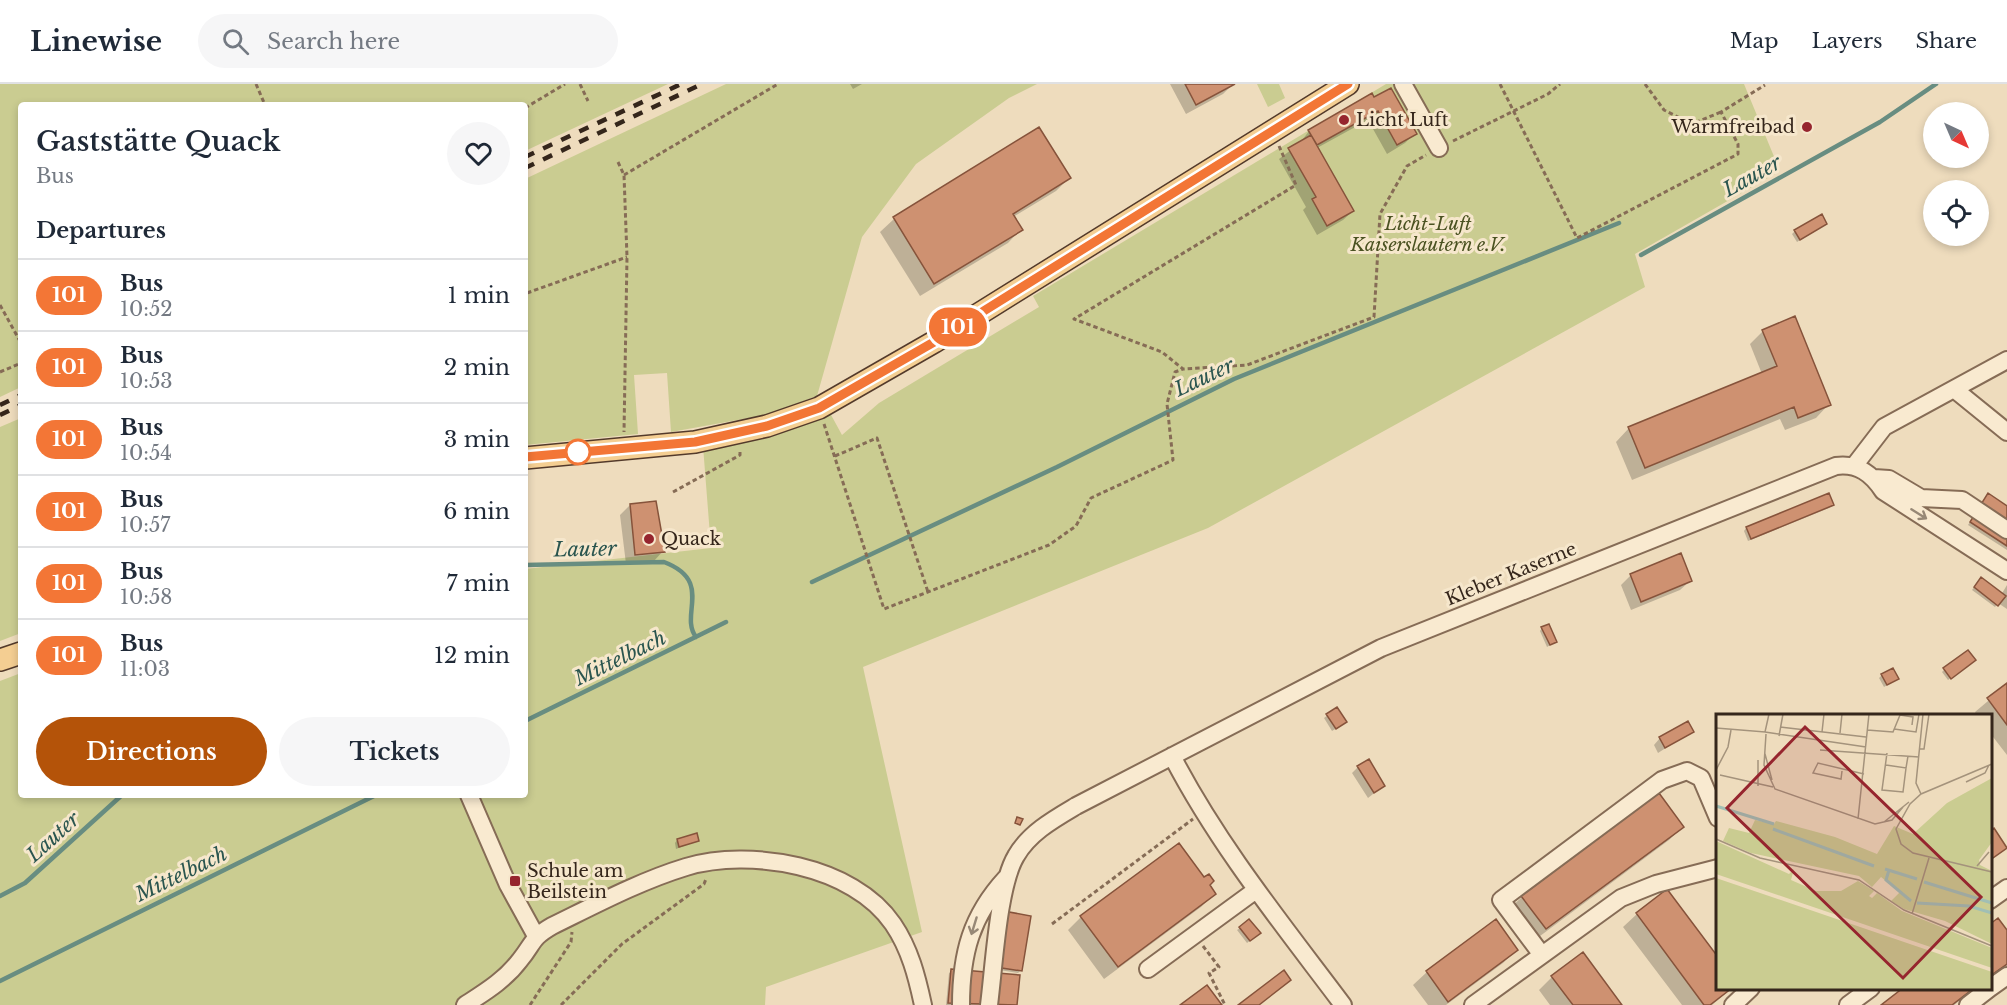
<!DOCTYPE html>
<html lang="en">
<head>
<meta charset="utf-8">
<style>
  :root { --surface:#fff; --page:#f6f6f7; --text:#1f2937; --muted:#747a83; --line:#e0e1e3; --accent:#b45309 }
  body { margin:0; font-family:"Libre Baskerville",serif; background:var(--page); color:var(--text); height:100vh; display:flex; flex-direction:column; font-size:22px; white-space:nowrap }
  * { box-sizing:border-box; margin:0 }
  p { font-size:20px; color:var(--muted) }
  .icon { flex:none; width:33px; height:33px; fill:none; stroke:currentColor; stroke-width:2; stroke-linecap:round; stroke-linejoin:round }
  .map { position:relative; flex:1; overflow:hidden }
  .sheet { position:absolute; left:18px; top:18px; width:510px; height:696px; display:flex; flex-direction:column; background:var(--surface); border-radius:6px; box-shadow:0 3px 9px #0003 }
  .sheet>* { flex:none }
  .badge { padding:0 12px; border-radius:20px; font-size:21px; line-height:39px }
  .needle { width:39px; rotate:136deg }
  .fabs { position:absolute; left:1923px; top:18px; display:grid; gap:12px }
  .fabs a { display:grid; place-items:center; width:66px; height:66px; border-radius:50%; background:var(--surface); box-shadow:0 3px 9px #0003; font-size:30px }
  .map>.badge { position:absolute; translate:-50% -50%; box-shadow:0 0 0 3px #fff }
  h2 { padding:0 18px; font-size:22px; line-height:54px }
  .round { display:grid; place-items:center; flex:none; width:63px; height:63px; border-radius:32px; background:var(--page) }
  .head { display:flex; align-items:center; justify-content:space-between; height:102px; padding:0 18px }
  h1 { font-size:28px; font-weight:600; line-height:45px }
  .cta { display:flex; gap:12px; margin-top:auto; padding:12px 18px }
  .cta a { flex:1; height:69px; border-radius:36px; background:var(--accent); color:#fff; font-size:24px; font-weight:600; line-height:69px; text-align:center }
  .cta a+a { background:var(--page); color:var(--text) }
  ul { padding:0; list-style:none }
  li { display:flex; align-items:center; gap:18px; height:72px; padding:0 18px; border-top:2px solid var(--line) }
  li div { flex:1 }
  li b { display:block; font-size:22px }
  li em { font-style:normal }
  li .badge { min-width:66px; font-weight:700; text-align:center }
  header { display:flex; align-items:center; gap:36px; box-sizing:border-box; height:84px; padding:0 30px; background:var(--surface); border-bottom:2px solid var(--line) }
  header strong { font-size:28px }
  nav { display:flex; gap:33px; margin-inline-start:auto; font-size:21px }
  .search { width:420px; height:54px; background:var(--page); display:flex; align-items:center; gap:15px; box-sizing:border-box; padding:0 21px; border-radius:33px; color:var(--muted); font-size:22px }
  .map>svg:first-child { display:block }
</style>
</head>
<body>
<header>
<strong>Linewise</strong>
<div class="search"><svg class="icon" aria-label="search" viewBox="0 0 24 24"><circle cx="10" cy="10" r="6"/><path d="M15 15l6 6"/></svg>Search here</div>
<nav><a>Map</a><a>Layers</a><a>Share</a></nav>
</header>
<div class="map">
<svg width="2007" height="921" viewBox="0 0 2007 921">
  <rect width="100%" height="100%" fill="#eedcbd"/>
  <path fill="#cacc91" d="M0 0H668L525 67V21H21V303L0 313Z
    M726 0H1037L1009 14 916 80 862 153 817 312 766 331 671 348 667 289 634 291 638 350 525 361V95Z
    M1257 0H1279L1285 14 1268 23Z
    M1386 0H1744L1780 87 1635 170 1645 203 1208 444 863 583 922 848 766 903 765 921H0V597L21 589V711H525V485L711 464 703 362 830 329 842 351 879 319 1039 223 1033 212Z
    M21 334V549L0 557V343Z"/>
  <path fill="#0003" d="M850 0H862L853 5Z
    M1170 0H1233L1223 10 1186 30Z
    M1374 15 1415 49 1405 59 1387 70 1368 36 1317 64 1353 127 1343 136 1317 151 1303 126 1306 123 1279 75 1300 59 1309 47Z
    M1039 45 1069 94 1056 107 1013 133 1021 145 1008 159 920 212 880 148 894 135Z
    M1825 140 1797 158 1792 150 1795 147Z
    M1763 247 1829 320 1816 334 1785 346 1780 335 1632 396 1616 358 1629 344 1762 290 1750 260Z
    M1828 411 1832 421 1829 424 1748 457 1744 447 1746 444Z
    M1985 414 2007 423V466L1968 441Z
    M630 421 663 467 654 477 626 480 620 431Z
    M1631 491 1690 497 1680 506 1631 526 1621 501Z
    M1978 498 2001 511 2007 501V525L1998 519 1995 523 1972 506Z
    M1542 544 1555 558 1547 563 1540 547Z
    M1971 579 1948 596 1942 588 1944 586Z
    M1882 591 1894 597 1884 603 1879 594Z
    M2007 601V671L1990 649V632H1977L1975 628Z
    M1336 625 1342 641 1332 647 1324 634Z
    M1692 647 1658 669 1654 661 1660 654Z
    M1358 683 1383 702 1368 714 1352 689Z
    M1682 743 1669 756 1532 858 1508 826 1522 813Z
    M677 756 697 757 676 765 675 759Z
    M1208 801 1214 810 1201 823 1104 895 1068 846 1081 833Z
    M1637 830 1718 904H1732L1712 921H1682L1623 843Z
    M996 831 1021 886 1018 889 987 884Z
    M1495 837 1516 866 1503 879 1446 921H1428L1413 901 1427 888Z
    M1990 841 2007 849V882L1990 894Z
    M1240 844 1256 852 1247 859 1237 846Z
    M952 887 1018 893 1015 921H946L949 889Z
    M1552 893 1621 921H1550L1539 906Z
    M1906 904H1976L1954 921H1883Z"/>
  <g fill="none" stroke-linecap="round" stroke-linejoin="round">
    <path stroke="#688d81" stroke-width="4.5" d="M1641 171 1880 38 1936 0
      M525 481 664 478C714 497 679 531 696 553
      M812 498 1057 383 1234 295 1619 139
      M525 637 726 538
      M0 812 25 799 122 711
      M0 897 376 711"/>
  </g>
  <path fill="#ce9171" stroke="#86533b" stroke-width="1.5" d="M1185 0H1235L1196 21Z
    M1391 4 1417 50 1397 61 1378 27 1317 61 1308 46 1372 9 1374 13Z
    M1039 43 1071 94 1013 130 1023 146 934 200 893 133Z
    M1311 51 1354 127 1327 142 1312 115 1316 113 1288 64Z
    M1822 130 1827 140 1800 156 1794 146Z
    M1795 232 1831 321 1798 334 1794 323 1645 384 1628 343 1777 282 1762 246Z
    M1829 409 1834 421 1751 455 1746 443Z
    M1988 409 2007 422V462L1970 438Z
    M656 417 665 468 635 471 630 420Z
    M1681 469 1692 497 1641 518 1630 490Z
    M1981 493 2006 512 1998 522 1974 503Z
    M1549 540 1557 558 1550 561 1541 543Z
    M1968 566 1976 576 1951 595 1943 584Z
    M1893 584 1899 595 1887 601 1881 590Z
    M2007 599V641L1987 614Z
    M1337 623 1347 638 1336 645 1326 630Z
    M1688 637 1694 648 1665 664 1659 653Z
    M1369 675 1385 702 1374 709 1357 682Z
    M1659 709 1684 743 1546 845 1521 812Z
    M1017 733 1023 735 1020 741 1015 739Z
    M1994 744 2007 764 1990 776V747Z
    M697 749 699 757 679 763 677 755Z
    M1179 759 1204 793 1209 790 1214 797 1210 801 1216 810 1118 883 1080 832Z
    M1667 805 1718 873V904H1732L1710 921H1704L1636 829Z
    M998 826 1031 832 1022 887 989 882Z
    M1998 834 2007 846V880L1990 892V840Z
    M1249 835 1261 849 1250 857 1239 843Z
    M1496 835 1518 866 1448 918 1426 887Z
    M1583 868 1622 921H1573L1551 892Z
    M951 885 1020 891 1017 921 948 919Z
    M1284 886 1291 896 1259 921H1238Z
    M1207 901 1222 921H1180Z
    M1903 904H1974L1952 921H1881Z"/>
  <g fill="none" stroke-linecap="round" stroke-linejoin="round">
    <g stroke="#866c56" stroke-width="20">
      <path id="minor" d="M1403 0 1439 64
        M1954 305 2007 348
        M1854 382 1884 343 2007 276
        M1874 394 1889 395 1921 414 1962 416 2007 446
        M1172 672C1218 761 1283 841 1343 921
        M469 711 508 801 536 852
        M1990 816 2007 804
        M1542 871 1501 816 1662 696 1687 687 1701 694 1718 734
        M1148 885 1256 806
        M1990 904 2007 892
        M465 921C485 908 505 896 520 876 534 859 531 854 552 842 595 821 640 797 686 783 750 764 853 781 893 840 910 865 917 893 923 921
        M961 921C961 870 971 832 1006 794
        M989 921C994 883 998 802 1016 772 1029 749 1054 735 1076 722L1381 564 1836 382C1858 379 1872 390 1883 407L2007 487
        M1473 921 1621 814 1656 800 1718 784
        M1733 921 1751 904
        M1848 921 1871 904
        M1968 921 1990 904"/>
    </g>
    <g stroke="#533a2b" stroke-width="24">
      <path id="major" d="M525 374 695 358 767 342 819 324 934 258 1348 0
        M0 576 21 569"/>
    </g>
    <path stroke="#866c56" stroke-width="3" stroke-dasharray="4.5 3" stroke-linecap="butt" d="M256 0 265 21
      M580 0 588 17
      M1500 0 1577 154 1738 70V60L1721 28 1765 1
      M1645 0 1664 26 1692 40 1721 28
      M525 24 565 0
      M1453 57 1548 10 1560 0
      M1279 62 1296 101 1074 235 1162 268 1183 285 1247 281 1374 233 1380 130 1407 82 1426 71
      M618 78 624 91 627 173 624 348
      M624 91 778 0
      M527 209 627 173
      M0 221 21 259
      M0 288 21 279
      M824 340 884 525 1049 461 1076 442 1091 414 1173 376 1167 320 1175 288 1183 285
      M835 372 877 354 928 508
      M673 408 740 371V365
      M1052 840 1193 735
      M1203 862 1219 883 1209 889 1225 921
      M530 921 571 858 572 848
      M561 921 622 860 704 800 706 795"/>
    <use href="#minor" stroke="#f9ead0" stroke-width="16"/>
    <use href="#major" stroke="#f4ce92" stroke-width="21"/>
    <path stroke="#35261b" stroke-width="4.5" stroke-dasharray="10 10" stroke-linecap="butt" d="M525 73 681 0
      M525 84 702 0
      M0 321 21 311
      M0 331 21 321"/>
  </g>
  <defs><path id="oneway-shaft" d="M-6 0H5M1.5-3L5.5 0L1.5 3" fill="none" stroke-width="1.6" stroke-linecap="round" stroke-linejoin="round" transform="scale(1.5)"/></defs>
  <g stroke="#978876">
    <use href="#oneway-shaft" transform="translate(1919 430) rotate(32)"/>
    <use href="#oneway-shaft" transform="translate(974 842) rotate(107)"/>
  </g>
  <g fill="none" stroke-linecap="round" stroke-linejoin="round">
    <g stroke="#fff" stroke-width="14">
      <path id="line" d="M525 373 695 358 767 342 819 324 934 258 1348 0"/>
    </g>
    <use href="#line" stroke="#f37636" stroke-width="9"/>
  </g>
  <g fill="#96252e" stroke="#f6e7cc" stroke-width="2">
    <circle cx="1344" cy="36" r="6"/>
    <circle cx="1807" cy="43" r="6"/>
    <circle cx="649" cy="455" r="6"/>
    <rect x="509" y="791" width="12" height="12" rx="3"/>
  </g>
  <circle fill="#fff" stroke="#f37636" stroke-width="3" cx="578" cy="368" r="12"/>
  <g text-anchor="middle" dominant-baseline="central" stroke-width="6" stroke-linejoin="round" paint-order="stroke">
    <g font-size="18" fill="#35261b" stroke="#f6e7cc" text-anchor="start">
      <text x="1356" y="36">Licht Luft</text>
      <text x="1795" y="43" text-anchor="end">Warmfreibad</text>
      <text x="661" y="455">Quack</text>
      <text x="527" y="787">Schule am<tspan x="527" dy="21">Beilstein</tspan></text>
    </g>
    <g font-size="18" font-style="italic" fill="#4a5221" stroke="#f6e7cc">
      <text x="1428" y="140">Licht-Luft<tspan x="1428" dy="21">Kaiserslautern e.V.</tspan></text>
    </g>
    <g font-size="18" fill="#35261b" stroke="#f6e7cc">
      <text transform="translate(1511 490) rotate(-22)">Kleber Kaserne</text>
    </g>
    <g font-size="20" font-style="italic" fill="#2a554f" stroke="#f6e7cc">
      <text transform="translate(1752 92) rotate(-29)">Lauter</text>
      <text transform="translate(1204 293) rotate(-25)">Lauter</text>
      <text transform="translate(585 465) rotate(-1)">Lauter</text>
      <text transform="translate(620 574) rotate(-26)">Mittelbach</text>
      <text transform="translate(53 753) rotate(-42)">Lauter</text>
      <text transform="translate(181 790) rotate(-26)">Mittelbach</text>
    </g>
  </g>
  <g transform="translate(1716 630)">
    <rect width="276" height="276" fill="#eedcbd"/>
    <path d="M276 64V128L263 146 264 151 276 157V230L229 207 188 195 175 187 184 178 165 163 156 173 143 162 35 139 7 127 13 114 33 119 39 106 58 110 60 107 119 123 161 140 178 112 197 120 231 89ZM0 127 73 160 78 155 75 166 100 177H125L142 167 158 177 153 182 156 184 161 179 186 197 276 234V254L0 160ZM0 164 276 258V276H0Z" fill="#cacc91"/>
    <path fill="none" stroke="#a1bfb4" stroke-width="3" d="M0 92 58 110M57 115 158 152M169 155 201 165M173 156 170 166 195 187M208 168 276 189M201 189 253 192 276 199"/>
    <path fill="none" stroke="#a4937c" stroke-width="1.5" d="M64 13 150 23M0 14 49 18 53 0M178 15 200 18 203 0M151 16 177 18 184 1 197 3 196 11M49 18 150 33M106 18 108 0M124 19 126 0M50 20 48 51 59 75 159 110 176 106 187 93M63 22 67 0M203 35H208L213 0M104 36 203 43M171 39 166 76 187 78 190 54M49 40 56 66M276 50 205 80 194 90 180 115 185 130 197 139 276 158M170 51 190 54 192 42M0 56 12 33 15 16M126 57 125 65 97 59 102 49 148 60M4 61 57 73M250 68 269 59 273 51M42 72V46M205 80 200 69 207 0M142 105 153 0M168 108 193 88M0 125 44 144 143 166 188 196 276 232M261 152 273 138M196 200 213 144"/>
    <path fill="#96252e" fill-opacity="0.15" stroke="#96252e" stroke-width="3" d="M89 13 265 183 187 264 11 94Z"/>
    <rect width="276" height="276" fill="none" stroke="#35261b" stroke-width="3"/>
  </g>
</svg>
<div class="fabs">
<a><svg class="needle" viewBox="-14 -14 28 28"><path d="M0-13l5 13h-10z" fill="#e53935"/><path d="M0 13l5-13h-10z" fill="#747a83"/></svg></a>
<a><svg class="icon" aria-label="locate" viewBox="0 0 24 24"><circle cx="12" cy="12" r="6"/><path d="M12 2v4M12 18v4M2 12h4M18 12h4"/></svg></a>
</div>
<b class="badge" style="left:958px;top:243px;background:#f37636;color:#fff">101</b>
<section class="sheet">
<div class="head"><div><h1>Gaststätte Quack</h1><p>Bus</p></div><a class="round"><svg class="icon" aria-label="heart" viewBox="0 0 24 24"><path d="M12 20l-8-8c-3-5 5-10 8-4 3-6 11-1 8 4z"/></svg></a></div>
<h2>Departures</h2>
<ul>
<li><span class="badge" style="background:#f37636;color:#fff">101</span><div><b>Bus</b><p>10:52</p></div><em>1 min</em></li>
<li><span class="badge" style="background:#f37636;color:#fff">101</span><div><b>Bus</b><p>10:53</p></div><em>2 min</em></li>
<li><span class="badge" style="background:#f37636;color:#fff">101</span><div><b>Bus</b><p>10:54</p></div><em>3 min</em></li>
<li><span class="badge" style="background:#f37636;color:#fff">101</span><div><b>Bus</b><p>10:57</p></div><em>6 min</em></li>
<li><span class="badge" style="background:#f37636;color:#fff">101</span><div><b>Bus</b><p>10:58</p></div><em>7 min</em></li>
<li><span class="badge" style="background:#f37636;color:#fff">101</span><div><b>Bus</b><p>11:03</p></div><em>12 min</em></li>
</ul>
<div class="cta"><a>Directions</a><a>Tickets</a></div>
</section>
</div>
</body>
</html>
